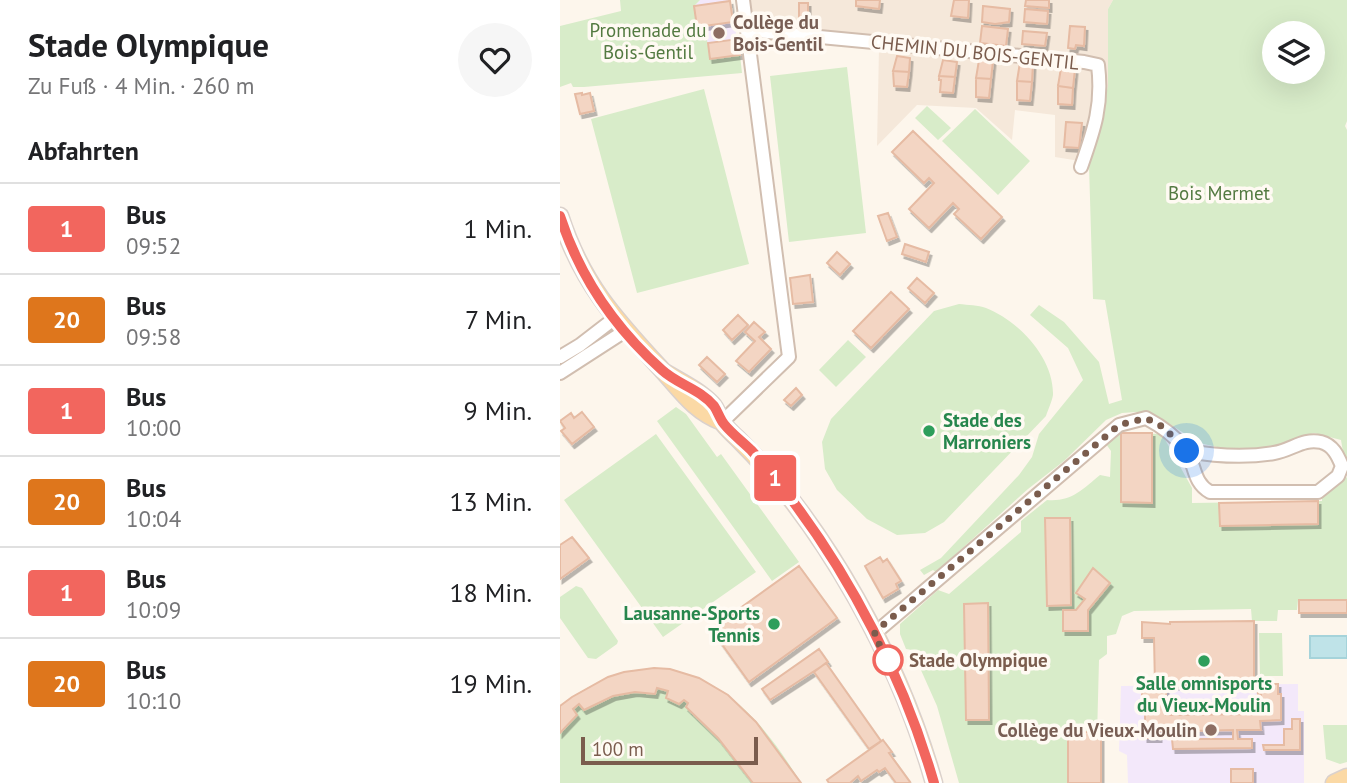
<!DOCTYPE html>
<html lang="de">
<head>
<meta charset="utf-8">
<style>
  :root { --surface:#fff; --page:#f6f6f6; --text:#202124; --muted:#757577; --line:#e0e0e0 }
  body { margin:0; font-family:"PT Sans",sans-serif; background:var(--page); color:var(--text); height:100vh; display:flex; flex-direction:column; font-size:26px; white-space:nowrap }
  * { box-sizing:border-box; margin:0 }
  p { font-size:23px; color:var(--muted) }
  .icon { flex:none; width:38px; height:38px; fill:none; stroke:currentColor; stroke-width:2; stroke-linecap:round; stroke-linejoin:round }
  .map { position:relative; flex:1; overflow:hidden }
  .details { display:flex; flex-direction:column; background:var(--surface); width:560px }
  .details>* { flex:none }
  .badge { padding:0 14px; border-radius:5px; font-size:24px; line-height:46px }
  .controls { position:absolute; left:702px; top:21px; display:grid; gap:14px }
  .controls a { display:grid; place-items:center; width:63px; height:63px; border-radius:50%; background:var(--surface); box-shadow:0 7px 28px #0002; font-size:35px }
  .scale { position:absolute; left:21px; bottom:18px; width:177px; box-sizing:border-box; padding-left:7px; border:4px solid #7a5c4d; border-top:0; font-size:19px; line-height:24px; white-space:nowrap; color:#7a5c4d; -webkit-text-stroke:5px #fffaf3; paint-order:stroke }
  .you { position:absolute; width:35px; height:35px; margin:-18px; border:5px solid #fff; border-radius:50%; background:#1a73e8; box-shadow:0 0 0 10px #1a73e833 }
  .map>.badge { position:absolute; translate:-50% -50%; box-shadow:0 0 0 4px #fff }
  h2 { padding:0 28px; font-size:26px; line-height:63px }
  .round { display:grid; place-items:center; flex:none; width:74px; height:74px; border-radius:37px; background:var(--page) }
  .head { display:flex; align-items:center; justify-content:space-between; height:119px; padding:0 28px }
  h1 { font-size:33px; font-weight:600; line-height:52px }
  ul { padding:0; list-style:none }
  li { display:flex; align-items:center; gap:21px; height:91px; padding:0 28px; border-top:2px solid var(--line) }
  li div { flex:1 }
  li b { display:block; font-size:26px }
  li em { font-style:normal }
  li .badge { min-width:77px; font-weight:700; text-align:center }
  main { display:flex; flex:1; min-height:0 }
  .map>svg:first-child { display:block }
</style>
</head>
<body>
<main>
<section class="details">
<div class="head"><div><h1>Stade Olympique</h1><p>Zu Fuß · 4 Min. · 260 m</p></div><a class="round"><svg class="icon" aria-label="heart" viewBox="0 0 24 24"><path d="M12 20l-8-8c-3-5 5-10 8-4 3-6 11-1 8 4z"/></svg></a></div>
<h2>Abfahrten</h2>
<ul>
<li><span class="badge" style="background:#f2665e;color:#fff">1</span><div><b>Bus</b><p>09:52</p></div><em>1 Min.</em></li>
<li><span class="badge" style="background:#de761c;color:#fff">20</span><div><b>Bus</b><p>09:58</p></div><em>7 Min.</em></li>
<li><span class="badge" style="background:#f2665e;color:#fff">1</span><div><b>Bus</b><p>10:00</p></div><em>9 Min.</em></li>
<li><span class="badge" style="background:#de761c;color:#fff">20</span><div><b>Bus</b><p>10:04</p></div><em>13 Min.</em></li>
<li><span class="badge" style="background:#f2665e;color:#fff">1</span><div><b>Bus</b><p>10:09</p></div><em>18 Min.</em></li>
<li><span class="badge" style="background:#de761c;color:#fff">20</span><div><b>Bus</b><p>10:10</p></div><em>19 Min.</em></li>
</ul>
</section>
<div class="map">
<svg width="787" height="783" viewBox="0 0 787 783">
  <defs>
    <filter id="shadow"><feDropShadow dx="2.5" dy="4" stdDeviation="0" flood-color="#0004"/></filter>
  </defs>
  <rect width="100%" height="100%" fill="#fdf6ec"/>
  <path fill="#f5e8da" d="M176 0H553L548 9V86L540 116 520 161 495 157V115L455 110 452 140 416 108 357 105 317 146 319 48 181 36Z"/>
  <path fill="#f3e8fa" d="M140 0H170L180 55 150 59 148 43 137 27 134 6Z
    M738 684V711H744V783H568L567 755 559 751 561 686Z"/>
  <path fill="#d8ecc9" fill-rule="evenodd" d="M60 0H140L134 6 137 27 146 34 150 58 180 55 182 73 24 87H13L11 83 0 87V26L61 11Z
    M553 0H787V121L785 126 787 130V476L781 440 754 433 706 449 671 450 639 443 596 415 576 412 562 413 546 420 504 461 468 489 376 572 373 570 364 575 360 570 381 558 459 475 472 457 479 434 523 380 508 348 470 315 479 305 504 322 539 362 549 404 562 400 545 300 533 299 529 165 548 86V9ZM714 33H752V72H714Z
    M287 67 306 233 229 242 210 76Z
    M144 89 189 264 77 293 31 119Z
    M367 106 391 128 378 140 355 118Z
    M415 109 470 161 438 195 382 141Z
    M399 304C408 305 418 305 426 308 459 321 494 358 493 395 492 401 488 410 486 416L384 522 365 533 337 535 307 519 277 490 265 469 262 442 271 419 374 311Z
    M288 340 306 357 276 387 259 370Z
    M116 407 126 414 157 457 161 454 239 562 212 581 97 421Z
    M561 433 602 434 632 488V503L762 501V497L787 477V600H738L737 610H718L717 621H692L691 609 574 611 562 616 556 634 547 636V654L539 660 537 737 541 738V783H399L377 706 352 650 346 649 340 634V624L378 590 389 594 461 532V521L487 500C511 502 522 490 540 475L550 477 551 451 546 444Z
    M96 434 196 572 103 637 4 500Z
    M16 586 22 588 58 641 57 644 36 659 28 658 0 618V597Z
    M699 633H722L723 676H700Z
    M94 668C165 673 206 726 241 783H0V706C29 684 57 671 94 668Z
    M763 725H787V762L780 764 766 759Z"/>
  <path fill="#bfe3e8" stroke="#a5d3da" stroke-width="2" d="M750 636H787V658H750Z"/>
  <path fill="#f3d5c3" stroke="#e6bba3" stroke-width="2" fill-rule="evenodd" filter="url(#shadow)" d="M296 0H320L319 9 296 6Z
    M394 0H409L408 18 391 16Z
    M466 0H489V8L465 6Z
    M170 1 173 22 137 27 134 6Z
    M239 3H248V21H239Z
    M423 6 450 9 449 22 435 24 422 22Z
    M465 9 488 11 487 24 464 22Z
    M422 26 448 29 446 46 420 43Z
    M510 26 525 27 524 46 516 45 515 49 508 48Z
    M463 31 487 33 485 46 462 44Z
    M178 39 180 55 150 59 148 43Z
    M337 56 350 58 349 72 333 71Z
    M383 60 397 62 395 77 379 76Z
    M419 60 433 61 431 79 416 78Z
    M460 62 473 63 472 82 457 81Z
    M501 68 515 69 513 88 498 86Z
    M333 71 349 72 347 87 334 86Z
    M379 76 395 77 393 93 380 92 381 80H379Z
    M416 78 431 79 429 98 416 97Z
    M457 81 472 82 470 101 457 100Z
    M498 86 513 88 512 105 498 104Z
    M22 93V95L30 93 34 111 20 114 15 94Z
    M506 122 522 123 519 148 504 147Z
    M353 131 442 217 421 239 394 214 399 209 393 203 369 228 349 209 374 183 369 178 364 183 332 152Z
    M328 213 337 237 327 241 318 216Z
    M345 244 369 252 366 262 342 254Z
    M277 252 290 264 280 275 267 263Z
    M250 275 253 302 233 304 230 278Z
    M357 278 374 293 365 303 348 288Z
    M331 292 349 309 311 348 293 331Z
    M178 315 188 325 172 340 163 330Z
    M194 322 205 332 199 337 211 349 189 372 176 361 195 341 185 332Z
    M147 357 165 374 157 382 139 365Z
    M236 388 242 395 231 406 224 400Z
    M22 412 34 427 12 444 1 431 5 428 0 421 11 413 14 418Z
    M561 433H592V503L561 502Z
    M758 501V524L660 526 659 503Z
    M485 518H510L511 605 487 606Z
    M12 537 29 558 0 579V545Z
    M320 557 323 562 327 559 341 581 336 584 338 589 323 598 305 566Z
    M239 566 277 618 189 682 151 629Z
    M533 568 550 583 528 610V631H503V610H516L525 599 516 593Z
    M739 600H787V613H739Z
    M428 603 429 720H406L404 604Z
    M694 621V684L595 686 594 638H582V622L610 624V622Z
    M259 649 268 662 210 700 202 689Z
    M266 663 321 741 309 749 254 672Z
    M94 668 110 669 139 678 168 695 196 722 241 783H193L158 738 126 707 128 703 124 700 119 704 106 698 108 691 97 688 95 694 75 692 53 696 24 710 19 704 13 709 17 715 0 733V706L12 697 48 677 64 672Z
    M697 684H718V694H721V720L700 721 701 730H677L678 739H692V748L613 749 612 739H627V731H599V738H585V696H582V686H606V715L701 714V695H698ZM673 730V739H631V731Z
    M732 719H740V750H704L703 745H724V729H732Z
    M511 729H516V732H532V738H541V783H508V732H511Z
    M323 740 332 752 329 753 350 782 349 783H336L325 768 319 772 317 770 301 781 298 776 290 783H269L267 780Z
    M671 769H693V783H671Z"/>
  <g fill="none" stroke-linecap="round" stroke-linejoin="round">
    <g stroke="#d1beb0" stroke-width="16">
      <path id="minor" d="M187 30 524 62 538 65C543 105 534 130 521 167
        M0 357 20 345 55 318
        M0 373 65 331
        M162 422 229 357 183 0
        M314 634 559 425 586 418C601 426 615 436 625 449 636 464 632 482 650 492H758L778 476 782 466C778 456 773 445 761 442 743 438 732 450 714 453 685 458 656 456 627 451"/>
    </g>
    <g stroke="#dad1cd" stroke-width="19">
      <path id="major" d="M0 216C22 284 56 320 103 371 122 392 134 411 162 422
        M103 371C119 381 139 390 152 404 157 409 158 416 162 422 166 428 172 433 177 438 266 526 340 662 374 783
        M774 783 787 777"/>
    </g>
    <use href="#minor" stroke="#fff" stroke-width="12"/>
    <use href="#major" stroke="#fbd9a5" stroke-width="16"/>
  </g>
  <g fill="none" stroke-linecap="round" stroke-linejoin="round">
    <g stroke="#fff" stroke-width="16">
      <path id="line" d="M0 216C19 275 55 328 102 370 117 384 140 389 154 406 158 412 160 419 164 424 172 434 182 441 191 450 203 463 214 477 225 491 291 576 344 679 374 783"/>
    </g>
    <use href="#line" stroke="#f2665e" stroke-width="10"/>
    <path stroke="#7a5c4d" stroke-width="7" stroke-dasharray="0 12.6" d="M328 660 332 669 314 634 323 625 559 425 586 418 603 427 627 451"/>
  </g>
  <g fill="#8d6e63" stroke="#fffaf3" stroke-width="2.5">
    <circle cx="159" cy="33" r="7"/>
    <circle cx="651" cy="730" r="7"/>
  </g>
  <g fill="#2e9e5b" stroke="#fffaf3" stroke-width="2.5">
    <circle cx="369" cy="431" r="7"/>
    <circle cx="214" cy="624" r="7"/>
    <circle cx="644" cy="661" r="7"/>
  </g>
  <circle fill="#fff" stroke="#f2665e" stroke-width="3.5" cx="328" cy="660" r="14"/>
  <g text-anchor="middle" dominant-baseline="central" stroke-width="7" stroke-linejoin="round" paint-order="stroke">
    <g font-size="19" font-weight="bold" fill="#785e54" stroke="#fffaf3" text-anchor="start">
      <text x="173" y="22">Collège du<tspan x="173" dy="22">Bois-Gentil</tspan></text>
      <text x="637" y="730" text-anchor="end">Collège du Vieux-Moulin</text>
    </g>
    <g font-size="19" fill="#537a41" stroke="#fffaf3">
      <text x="88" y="30">Promenade du<tspan x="88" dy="22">Bois-Gentil</tspan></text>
      <text x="659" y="193">Bois Mermet</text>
    </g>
    <g font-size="19" fill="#7a5c4d" stroke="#fffaf3">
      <text transform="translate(415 52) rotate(6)">CHEMIN DU BOIS-GENTIL</text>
    </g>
    <g font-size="19" font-weight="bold" fill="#27864d" stroke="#fffaf3" text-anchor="start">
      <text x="383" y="420">Stade des<tspan x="383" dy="22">Marroniers</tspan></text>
      <text x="200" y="613" text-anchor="end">Lausanne-Sports<tspan x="200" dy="22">Tennis</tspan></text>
      <text x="644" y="683" text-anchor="middle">Salle omnisports<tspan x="644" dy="22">du Vieux-Moulin</tspan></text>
    </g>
    <g font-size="19" font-weight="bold" fill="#7a5c4d" stroke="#fffaf3" text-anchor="start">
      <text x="349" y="660">Stade Olympique</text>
    </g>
  </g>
</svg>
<div class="controls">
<a><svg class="icon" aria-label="layers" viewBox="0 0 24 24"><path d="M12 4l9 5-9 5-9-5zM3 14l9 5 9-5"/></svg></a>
</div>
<div class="scale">100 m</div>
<div class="you" style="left:627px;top:451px"></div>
<b class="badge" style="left:215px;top:478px;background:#f2665e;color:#fff">1</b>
</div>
</main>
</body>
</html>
